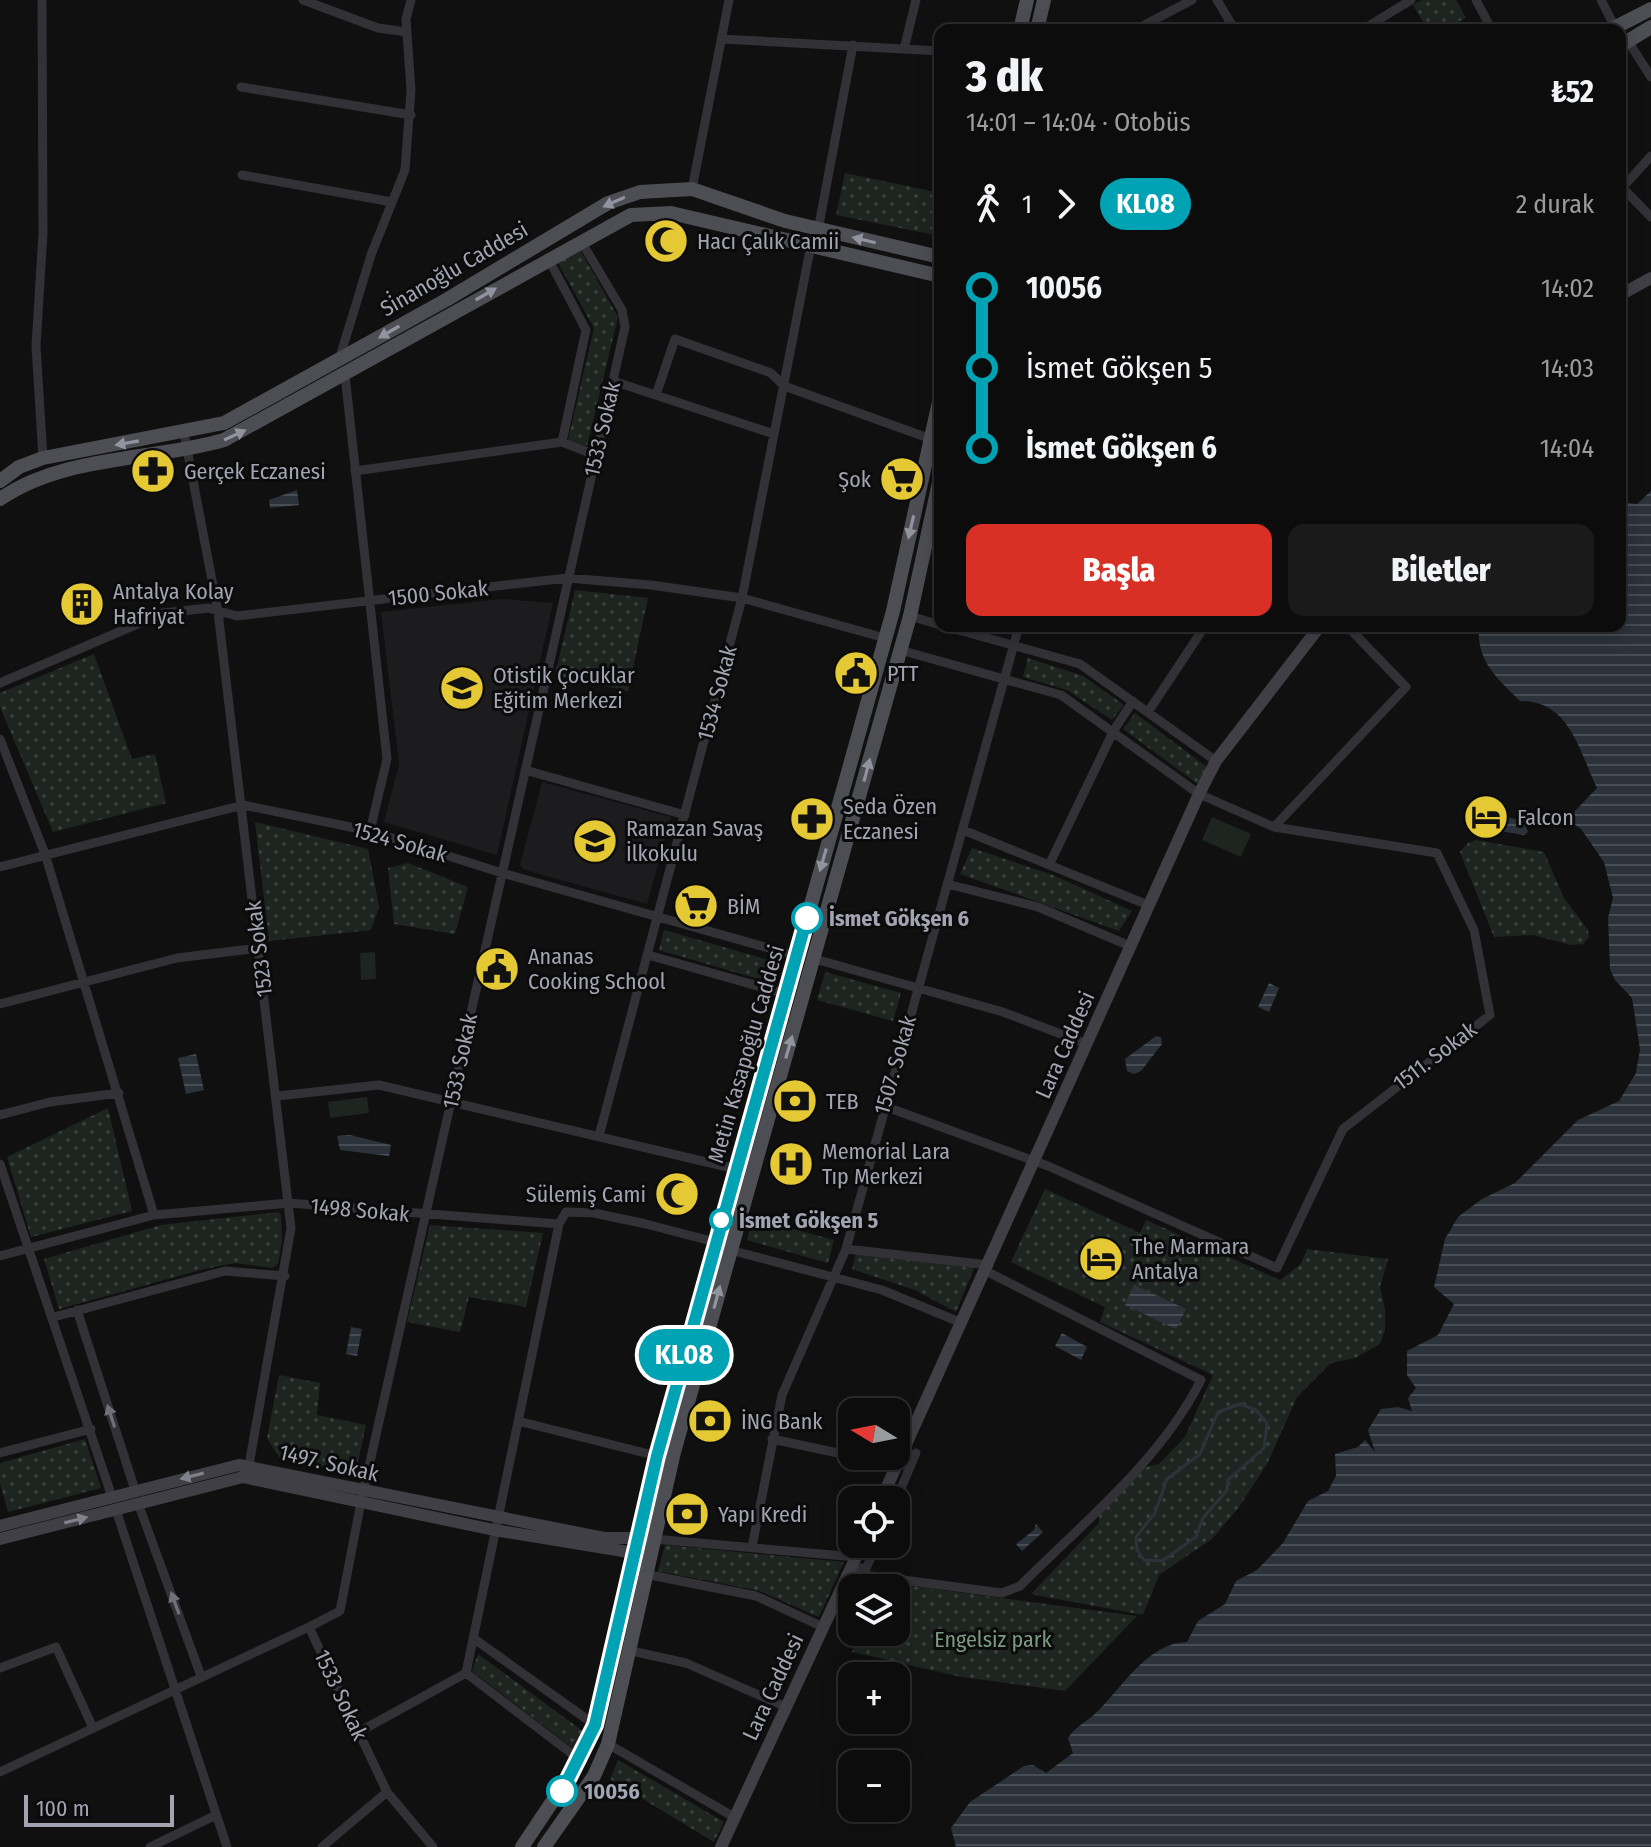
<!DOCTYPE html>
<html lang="tr">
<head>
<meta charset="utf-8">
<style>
  :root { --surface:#0c0c0d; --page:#1a1a1b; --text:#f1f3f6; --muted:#9a9b9d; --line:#2c2c2e; --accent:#d93025 }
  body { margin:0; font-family:"Fira Sans Condensed",sans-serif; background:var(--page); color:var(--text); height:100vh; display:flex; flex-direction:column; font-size:30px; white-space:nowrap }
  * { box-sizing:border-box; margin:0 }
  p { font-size:26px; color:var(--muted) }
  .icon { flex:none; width:44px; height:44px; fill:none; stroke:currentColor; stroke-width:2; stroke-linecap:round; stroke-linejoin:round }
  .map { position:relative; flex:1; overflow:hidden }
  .details { position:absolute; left:934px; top:24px; width:692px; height:608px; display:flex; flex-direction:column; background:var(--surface); border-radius:16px; box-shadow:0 4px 20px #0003,0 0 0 2px var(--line) }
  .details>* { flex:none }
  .badge { padding:0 16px; border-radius:26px; font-size:28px; line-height:52px }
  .needle { width:52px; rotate:280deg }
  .buttons { position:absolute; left:838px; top:1398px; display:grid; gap:16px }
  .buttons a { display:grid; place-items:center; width:72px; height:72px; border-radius:16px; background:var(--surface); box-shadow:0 4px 20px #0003,0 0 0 2px var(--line); font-size:40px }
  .scale { position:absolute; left:24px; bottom:20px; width:150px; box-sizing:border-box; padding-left:8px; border:4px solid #a2a4b1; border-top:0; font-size:22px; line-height:28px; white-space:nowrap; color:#a2a4b1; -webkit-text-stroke:6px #0b0b0c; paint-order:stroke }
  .map>.badge { position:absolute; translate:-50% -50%; box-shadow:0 0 0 4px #fff }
  .legs { display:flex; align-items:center; gap:12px; height:88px; padding:0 32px; font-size:26px }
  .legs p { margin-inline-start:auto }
  .head { display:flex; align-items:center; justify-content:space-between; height:136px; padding:0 32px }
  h1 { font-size:44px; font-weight:800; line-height:60px }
  .cta { display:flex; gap:16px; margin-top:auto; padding:16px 32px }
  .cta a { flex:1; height:92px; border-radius:16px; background:var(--accent); color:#fff; font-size:32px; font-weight:800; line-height:92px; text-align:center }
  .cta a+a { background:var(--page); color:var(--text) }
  ul { padding:0 32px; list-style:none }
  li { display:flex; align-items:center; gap:28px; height:80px; font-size:30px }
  li i { display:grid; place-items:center; width:12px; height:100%; margin:0 10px; background:currentColor }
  li i::after { content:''; width:20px; height:20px; margin:-10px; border:6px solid; border-radius:50%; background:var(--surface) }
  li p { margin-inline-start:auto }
  li:first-child i { background:linear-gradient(#0000 50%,currentColor 0) }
  li:last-child i { background:linear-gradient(currentColor 50%,#0000 0) }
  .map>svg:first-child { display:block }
</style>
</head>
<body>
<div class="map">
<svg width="1651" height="1847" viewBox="0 0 1651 1847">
  <defs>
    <pattern id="green-dots" width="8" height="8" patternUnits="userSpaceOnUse" patternTransform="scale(2)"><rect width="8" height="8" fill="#1e2520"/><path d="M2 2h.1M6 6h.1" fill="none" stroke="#3c423e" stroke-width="1.8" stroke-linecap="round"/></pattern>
    <pattern id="water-rules" width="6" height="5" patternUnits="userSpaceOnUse" patternTransform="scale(2)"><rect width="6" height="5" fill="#2c323a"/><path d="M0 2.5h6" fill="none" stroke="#474d54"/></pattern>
  </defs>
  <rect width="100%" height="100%" fill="#101011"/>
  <path fill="#1c1c1e" d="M503 599 553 603 497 855 384 822 399 764 381 612Z
    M542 782 671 817 647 904 525 870 520 865Z"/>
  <path fill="url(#green-dots)" d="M1422 0H1456L1466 18 1458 22H1423L1413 5Z
    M845 173 940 193V236L836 215Z
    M579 248 618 317 587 446 568 440 594 328 557 261Z
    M575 590 648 598 628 691 555 675Z
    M94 654 132 759 155 754 166 803 53 832 0 707V693Z
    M1028 658 1083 676 1124 705 1112 720 1067 690 1023 677Z
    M1135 713 1207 767 1198 784 1123 729Z
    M255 822 368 849 379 907 371 930 269 941Z
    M1476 840 1544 852 1564 898 1588 930 1589 937 1583 944 1571 945 1533 935 1494 937 1460 852 1468 843Z
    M972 848 1053 875 1132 911 1119 931 960 874Z
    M408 863 468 887 455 934 394 924 388 868Z
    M664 930 779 963 773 983 659 950Z
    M825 972 901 993 893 1021 817 1000Z
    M108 1108 132 1211 31 1237 7 1157Z
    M1045 1189 1140 1233 1146 1220 1280 1280 1301 1264 1307 1249 1388 1259 1380 1287 1385 1309V1330L1380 1344 1355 1358 1331 1363 1297 1397 1267 1464 1239 1507 1212 1539 1159 1575 1143 1615 1031 1594 1099 1523V1513L1146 1467 1159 1464 1185 1437 1213 1375 1100 1322 1105 1307 1011 1262Z
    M278 1212 281 1215 282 1241 278 1264 272 1268 235 1263 204 1269 59 1309 44 1259 161 1225Z
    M752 1218 834 1240 828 1263 747 1240Z
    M430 1225 543 1233 526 1307 469 1297 460 1332 407 1322Z
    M856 1254 975 1266 956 1312 915 1290 852 1269Z
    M279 1375 320 1383 317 1415 366 1425 355 1475 279 1457 267 1438Z
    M85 1439 101 1488 8 1512 0 1483V1463Z
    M665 1545 844 1562 819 1617 760 1591 658 1571Z
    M874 1581 1137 1616 1065 1691 962 1677 852 1652 858 1632H896V1588H871Z
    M478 1654 584 1732 574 1749 472 1671Z
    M618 1760 724 1822 714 1842 610 1779Z"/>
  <path fill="#1e2520" d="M1212 817 1251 834 1241 857 1202 840Z
    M375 952 376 979 361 980 360 953Z
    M367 1097 369 1113 330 1118 328 1102Z"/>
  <path fill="url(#water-rules)" d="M297 490 299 505 270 508 269 500Z
    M1651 491V1847H956L951 1828 970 1802 1024 1766 1033 1765 1046 1773 1073 1753 1068 1738C1075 1727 1086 1722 1096 1713 1122 1688 1147 1643 1187 1642L1198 1621 1225 1604 1236 1581 1257 1570 1283 1543 1308 1501 1328 1491 1336 1476 1335 1454 1358 1447 1365 1440 1375 1452 1368 1430 1381 1409 1398 1407 1412 1411 1408 1398 1416 1388 1407 1375V1351L1438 1335 1454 1304 1434 1287 1445 1239 1458 1217 1482 1199 1515 1183 1578 1120 1619 1101 1636 1073 1640 1049 1632 998 1615 980 1610 969 1608 918 1613 898 1604 862 1581 829 1572 823 1575 811 1597 788C1578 749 1570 701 1520 701 1497 678 1476 661 1479 626H1620V502L1637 504Z
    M1502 817 1523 820 1528 832 1524 835 1500 831Z
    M1269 983 1279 988 1269 1012 1258 1007Z
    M1156 1036 1161 1037 1162 1044 1141 1071 1134 1074 1127 1071 1125 1059Z
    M196 1054 204 1090 186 1094 178 1058Z
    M350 1135 391 1145 389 1156 340 1150 337 1136Z
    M1134 1285 1186 1309 1176 1329 1125 1305Z
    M351 1327 362 1329 357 1356 346 1354Z
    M1062 1333 1087 1347 1081 1360 1055 1346Z
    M1036 1524 1043 1532 1022 1551 1016 1544 1034 1530Z"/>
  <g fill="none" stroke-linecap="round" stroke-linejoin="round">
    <path stroke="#2c323a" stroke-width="3" d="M1240 1404 1256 1410 1267 1423 1264 1448 1228 1480 1227 1490 1203 1518 1196 1537 1162 1561 1144 1560 1137 1550 1136 1537 1155 1513 1167 1479 1200 1454 1218 1412Z"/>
    <path stroke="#313136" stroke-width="9" d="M42 0 43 232 36 346 43 458
      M303 0 378 28 407 32
      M1217 0 1235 30
      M1476 0 1492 30
      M1601 0 1615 27
      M1135 30 1192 0
      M1362 30 1411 0
      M721 39 940 51
      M1628 41 1651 77
      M904 49 916 0
      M241 87 411 115
      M242 175 392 202
      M1620 185 1651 217
      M1622 188 1651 156
      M692 189 729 0
      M818 230 853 45
      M548 258 586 330 562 442
      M339 360 371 255 405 170 411 90 406 19 411 0
      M345 375 387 759 370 831
      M613 381 774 434
      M656 395 675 339 771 373 784 386 931 439
      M184 433 218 612 291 1228 249 1465
      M355 471 562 442 595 455
      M910 616 940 625
      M944 626 1080 664 1216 761
      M0 683 163 613 208 608 237 616 567 578 651 585 742 598 885 638
      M1148 712 1205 626
      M0 739 45 854 154 1215
      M525 770 685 815
      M1274 827 1406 687 1347 626
      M963 830 1148 905
      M1050 863 1114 730 1133 701
      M0 867 243 805 370 831 502 873 797 956
      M947 884 1038 907 1130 946
      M648 955 786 994
      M815 959 1003 1012 1087 1044
      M0 1004 177 958 259 948
      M277 1096 379 1085 736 1169
      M884 1106 1048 1166 1277 1268 1343 1129 1490 1015 1474 930 1437 853 1274 827 1199 794 1061 695 900 650
      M0 1115 50 1102 119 1093
      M599 1136 742 598 811 245
      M0 1164 112 1497
      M846 1249 989 1265
      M730 1250 882 1290 962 1323
      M0 1256 154 1215 289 1203 559 1224 566 1212 594 1213 646 1224 715 1242
      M77 1310 135 1490
      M54 1317 225 1271 285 1276
      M518 1421 657 1456
      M772 1439 852 1456
      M0 1453 91 1429
      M854 1456 896 1465
      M896 1500 916 1453
      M138 1503 201 1676
      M116 1510 227 1847
      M653 1539 856 1557
      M752 1547 782 1395 846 1249 1019 626
      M851 1567 862 1568 865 1575 1002 1593 1020 1586C1084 1522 1160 1461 1201 1380L986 1271
      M864 1573 877 1544
      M645 1574 756 1596 823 1627
      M473 1638 595 1725
      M627 1650 686 1663 786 1707
      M0 1668 56 1647 93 1728
      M466 1673 580 1760
      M357 1733 466 1673 559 1224
      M608 1744 734 1817
      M0 1772 309 1627
      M150 1847 216 1815
      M322 1847 387 1792
      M433 1847 387 1792 309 1627 340 1611 361 1502 625 327 622 310 581 241"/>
    <path stroke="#3f3f45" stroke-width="12" d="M1620 295 1651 278
      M881 1500 1199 794 1216 761 1320 626
      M0 1526 239 1465 604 1538H646
      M0 1539 243 1477 494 1530 641 1554
      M721 1847 862 1544"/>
    <path stroke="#4d4d54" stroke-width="14" d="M1020 30 1027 0
      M1037 30 1044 0
      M1610 30 1651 9
      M1620 46 1651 27
      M0 481 19 467 43 458 224 423 446 300 608 203 640 192 692 189 785 221 940 257
      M0 499C64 455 151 461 224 440L631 215 671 213 940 276
      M522 1847 580 1760 595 1725 657 1456 893 611 940 397
      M544 1847 594 1776 608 1744 674 1452 910 616 940 478"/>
  </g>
  <defs><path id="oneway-solid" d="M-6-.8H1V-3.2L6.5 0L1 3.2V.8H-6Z" transform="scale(2)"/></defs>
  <g fill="#91939e">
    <use href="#oneway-solid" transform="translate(614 202) rotate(156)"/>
    <use href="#oneway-solid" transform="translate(864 240) rotate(-167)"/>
    <use href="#oneway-solid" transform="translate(486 294) rotate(-30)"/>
    <use href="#oneway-solid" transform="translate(389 332) rotate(150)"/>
    <use href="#oneway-solid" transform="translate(235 435) rotate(-25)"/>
    <use href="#oneway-solid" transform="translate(127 443) rotate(170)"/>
    <use href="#oneway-solid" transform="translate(911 527) rotate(103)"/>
    <use href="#oneway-solid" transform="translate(867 770) rotate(-75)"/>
    <use href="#oneway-solid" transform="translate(823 860) rotate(106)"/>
    <use href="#oneway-solid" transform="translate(789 1047) rotate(-74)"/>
    <use href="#oneway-solid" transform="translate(717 1297) rotate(-75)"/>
  </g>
  <g fill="#6f707a">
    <use href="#oneway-solid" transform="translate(111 1416) rotate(-108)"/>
    <use href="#oneway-solid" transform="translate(175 1603) rotate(-110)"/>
  </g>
  <g fill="#7f818b">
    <use href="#oneway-solid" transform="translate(192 1476) rotate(166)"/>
    <use href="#oneway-solid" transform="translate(76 1520) rotate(-14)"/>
  </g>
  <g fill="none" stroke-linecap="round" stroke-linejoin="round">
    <g stroke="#fff" stroke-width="18">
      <path id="line-1" d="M562 1791 595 1725 657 1456 807 918"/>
    </g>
    <use href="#line-1" stroke="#00a3b4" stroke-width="12"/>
  </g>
  <defs>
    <g id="mosque-disc" transform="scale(2.3)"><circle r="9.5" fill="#e4c934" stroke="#0b0b0c"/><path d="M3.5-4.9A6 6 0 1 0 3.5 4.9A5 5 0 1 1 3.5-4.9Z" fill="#111"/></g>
    <g id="pharmacy-disc" transform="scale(2.3)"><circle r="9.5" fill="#e4c934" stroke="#0b0b0c"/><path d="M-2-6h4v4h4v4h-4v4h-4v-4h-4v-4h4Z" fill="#111"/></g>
    <g id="supermarket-disc" transform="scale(2.3)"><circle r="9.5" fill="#e4c934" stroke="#0b0b0c"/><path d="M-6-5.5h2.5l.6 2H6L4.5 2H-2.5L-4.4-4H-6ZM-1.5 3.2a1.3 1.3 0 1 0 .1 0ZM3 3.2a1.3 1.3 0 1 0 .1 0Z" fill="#111"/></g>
    <g id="building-disc" transform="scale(2.3)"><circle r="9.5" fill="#e4c934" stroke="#0b0b0c"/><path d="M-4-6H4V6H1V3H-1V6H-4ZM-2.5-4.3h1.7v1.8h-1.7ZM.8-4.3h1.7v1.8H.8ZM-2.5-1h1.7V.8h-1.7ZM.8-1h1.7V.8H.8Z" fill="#111"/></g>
    <g id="civic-disc" transform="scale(2.3)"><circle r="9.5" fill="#e4c934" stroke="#0b0b0c"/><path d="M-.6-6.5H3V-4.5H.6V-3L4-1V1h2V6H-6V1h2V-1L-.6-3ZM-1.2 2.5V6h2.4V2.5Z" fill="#111"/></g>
    <g id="school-disc" transform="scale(2.3)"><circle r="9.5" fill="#e4c934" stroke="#0b0b0c"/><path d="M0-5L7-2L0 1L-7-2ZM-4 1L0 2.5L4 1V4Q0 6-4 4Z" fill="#111"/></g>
    <g id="hotel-disc" transform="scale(2.3)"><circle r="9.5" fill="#e4c934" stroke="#0b0b0c"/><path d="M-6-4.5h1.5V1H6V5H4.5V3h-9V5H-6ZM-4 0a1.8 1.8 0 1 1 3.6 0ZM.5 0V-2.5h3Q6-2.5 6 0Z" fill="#111"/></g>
    <g id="bank-disc" transform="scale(2.3)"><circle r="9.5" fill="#e4c934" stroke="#0b0b0c"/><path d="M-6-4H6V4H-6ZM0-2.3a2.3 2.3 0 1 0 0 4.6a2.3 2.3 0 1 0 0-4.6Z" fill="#111"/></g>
    <g id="hospital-disc" transform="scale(2.3)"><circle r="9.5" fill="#e4c934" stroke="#0b0b0c"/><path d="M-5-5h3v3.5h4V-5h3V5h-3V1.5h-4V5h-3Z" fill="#111"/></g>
  </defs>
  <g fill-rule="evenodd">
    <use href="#mosque-disc" x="666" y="241"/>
    <use href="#pharmacy-disc" x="153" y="471"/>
    <use href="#supermarket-disc" x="902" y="479"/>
    <use href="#building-disc" x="82" y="604"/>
    <use href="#civic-disc" x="856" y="673"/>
    <use href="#school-disc" x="462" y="688"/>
    <use href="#hotel-disc" x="1486" y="817"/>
    <use href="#pharmacy-disc" x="812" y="819"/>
    <use href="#school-disc" x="595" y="841"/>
    <use href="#supermarket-disc" x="696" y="906"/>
    <use href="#civic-disc" x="497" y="969"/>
    <use href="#bank-disc" x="795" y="1101"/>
    <use href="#hospital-disc" x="791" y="1164"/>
    <use href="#mosque-disc" x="677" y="1194"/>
    <use href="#hotel-disc" x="1101" y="1259"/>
    <use href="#bank-disc" x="710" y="1421"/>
    <use href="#bank-disc" x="687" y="1514"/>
  </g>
  <g fill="#fff" stroke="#00a3b4" stroke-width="4">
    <circle cx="807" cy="918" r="14"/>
    <circle cx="721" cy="1220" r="10"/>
    <circle cx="562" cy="1791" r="14"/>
  </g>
  <g text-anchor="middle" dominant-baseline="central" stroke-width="6" stroke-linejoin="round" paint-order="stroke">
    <g font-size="22" fill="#a2a4b1" stroke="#0b0b0c" text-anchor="start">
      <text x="697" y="241">Hacı Çalık Camii</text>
      <text x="184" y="471">Gerçek Eczanesi</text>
      <text x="871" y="479" text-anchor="end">Şok</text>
      <text x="113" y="591">Antalya Kolay<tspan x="113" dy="25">Hafriyat</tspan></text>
      <text x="887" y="673">PTT</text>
      <text x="493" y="675">Otistik Çocuklar<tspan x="493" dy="25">Eğitim Merkezi</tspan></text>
      <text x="843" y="806">Seda Özen<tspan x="843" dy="25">Eczanesi</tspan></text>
      <text x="1517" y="817">Falcon</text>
      <text x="626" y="828">Ramazan Savaş<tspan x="626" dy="25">İlkokulu</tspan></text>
      <text x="727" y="906">BİM</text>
      <text x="528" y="956">Ananas<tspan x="528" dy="25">Cooking School</tspan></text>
      <text x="826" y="1101">TEB</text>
      <text x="822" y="1151">Memorial Lara<tspan x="822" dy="25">Tıp Merkezi</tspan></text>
      <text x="646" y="1194" text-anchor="end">Sülemiş Cami</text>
      <text x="1132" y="1246">The Marmara<tspan x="1132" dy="25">Antalya</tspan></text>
      <text x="741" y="1421">İNG Bank</text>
      <text x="718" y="1514">Yapı Kredi</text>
    </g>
    <g font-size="22" fill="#a2a4b1" stroke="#0b0b0c">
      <text transform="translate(454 269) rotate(-30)">Si̇nanoğlu Caddesi</text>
      <text transform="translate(602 429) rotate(-77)">1533 Sokak</text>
      <text transform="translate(438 593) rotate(-6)">1500 Sokak</text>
      <text transform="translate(717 693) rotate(-75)">1534 Sokak</text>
      <text transform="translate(400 842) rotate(16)">1524 Sokak</text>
      <text transform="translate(259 949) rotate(-97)">1523 Sokak</text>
      <text transform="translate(1065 1045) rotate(-66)">Lara Caddesi</text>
      <text transform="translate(746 1054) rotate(-74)">Metin Kasapoğlu Caddesi</text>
      <text transform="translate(1435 1056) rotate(-37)">1511. Sokak</text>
      <text transform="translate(460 1061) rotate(-78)">1533 Sokak</text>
      <text transform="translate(895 1065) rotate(-74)">1507. Sokak</text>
      <text transform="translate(360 1210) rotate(5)">1498 Sokak</text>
      <text transform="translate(329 1463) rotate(13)">1497. Sokak</text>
      <text transform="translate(773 1687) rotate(-65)">Lara Caddesi</text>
      <text transform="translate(341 1695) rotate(65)">1533 Sokak</text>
    </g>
    <g font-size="22" font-weight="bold" fill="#a2a4b1" stroke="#0b0b0c" text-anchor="start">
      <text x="829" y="918">İsmet Gökşen 6</text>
      <text x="739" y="1220">İsmet Gökşen 5</text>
      <text x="584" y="1791">10056</text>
    </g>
    <g font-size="22" fill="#7a9b82" stroke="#0b0b0c">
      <text x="993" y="1639">Engelsiz park</text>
    </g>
  </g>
</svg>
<div class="buttons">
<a><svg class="needle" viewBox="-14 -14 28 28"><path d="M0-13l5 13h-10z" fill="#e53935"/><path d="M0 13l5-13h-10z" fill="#9a9b9d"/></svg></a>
<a><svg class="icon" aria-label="locate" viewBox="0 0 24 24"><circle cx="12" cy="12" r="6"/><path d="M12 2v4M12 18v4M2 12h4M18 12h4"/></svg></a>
<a><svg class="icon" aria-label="layers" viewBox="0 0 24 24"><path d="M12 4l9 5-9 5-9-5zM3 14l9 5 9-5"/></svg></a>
<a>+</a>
<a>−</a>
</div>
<div class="scale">100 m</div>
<b class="badge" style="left:684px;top:1355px;background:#00a3b4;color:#fff">KL08</b>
<section class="details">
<div class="head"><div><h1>3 dk</h1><p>14:01 – 14:04 · Otobüs</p></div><b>₺52</b></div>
<div class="legs"><svg class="icon" aria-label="walk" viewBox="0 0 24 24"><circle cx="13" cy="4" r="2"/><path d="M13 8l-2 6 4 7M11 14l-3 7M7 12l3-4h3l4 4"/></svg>1<svg class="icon" aria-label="forward" viewBox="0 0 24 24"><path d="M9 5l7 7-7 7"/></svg><b class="badge" style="background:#00a3b4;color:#fff">KL08</b><p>2 durak</p></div>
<ul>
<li><i style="color:#00a3b4"></i><b>10056</b><p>14:02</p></li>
<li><i style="color:#00a3b4"></i><span>İsmet Gökşen 5</span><p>14:03</p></li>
<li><i style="color:#00a3b4"></i><b>İsmet Gökşen 6</b><p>14:04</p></li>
</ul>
<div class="cta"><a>Başla</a><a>Biletler</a></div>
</section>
</div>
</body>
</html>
